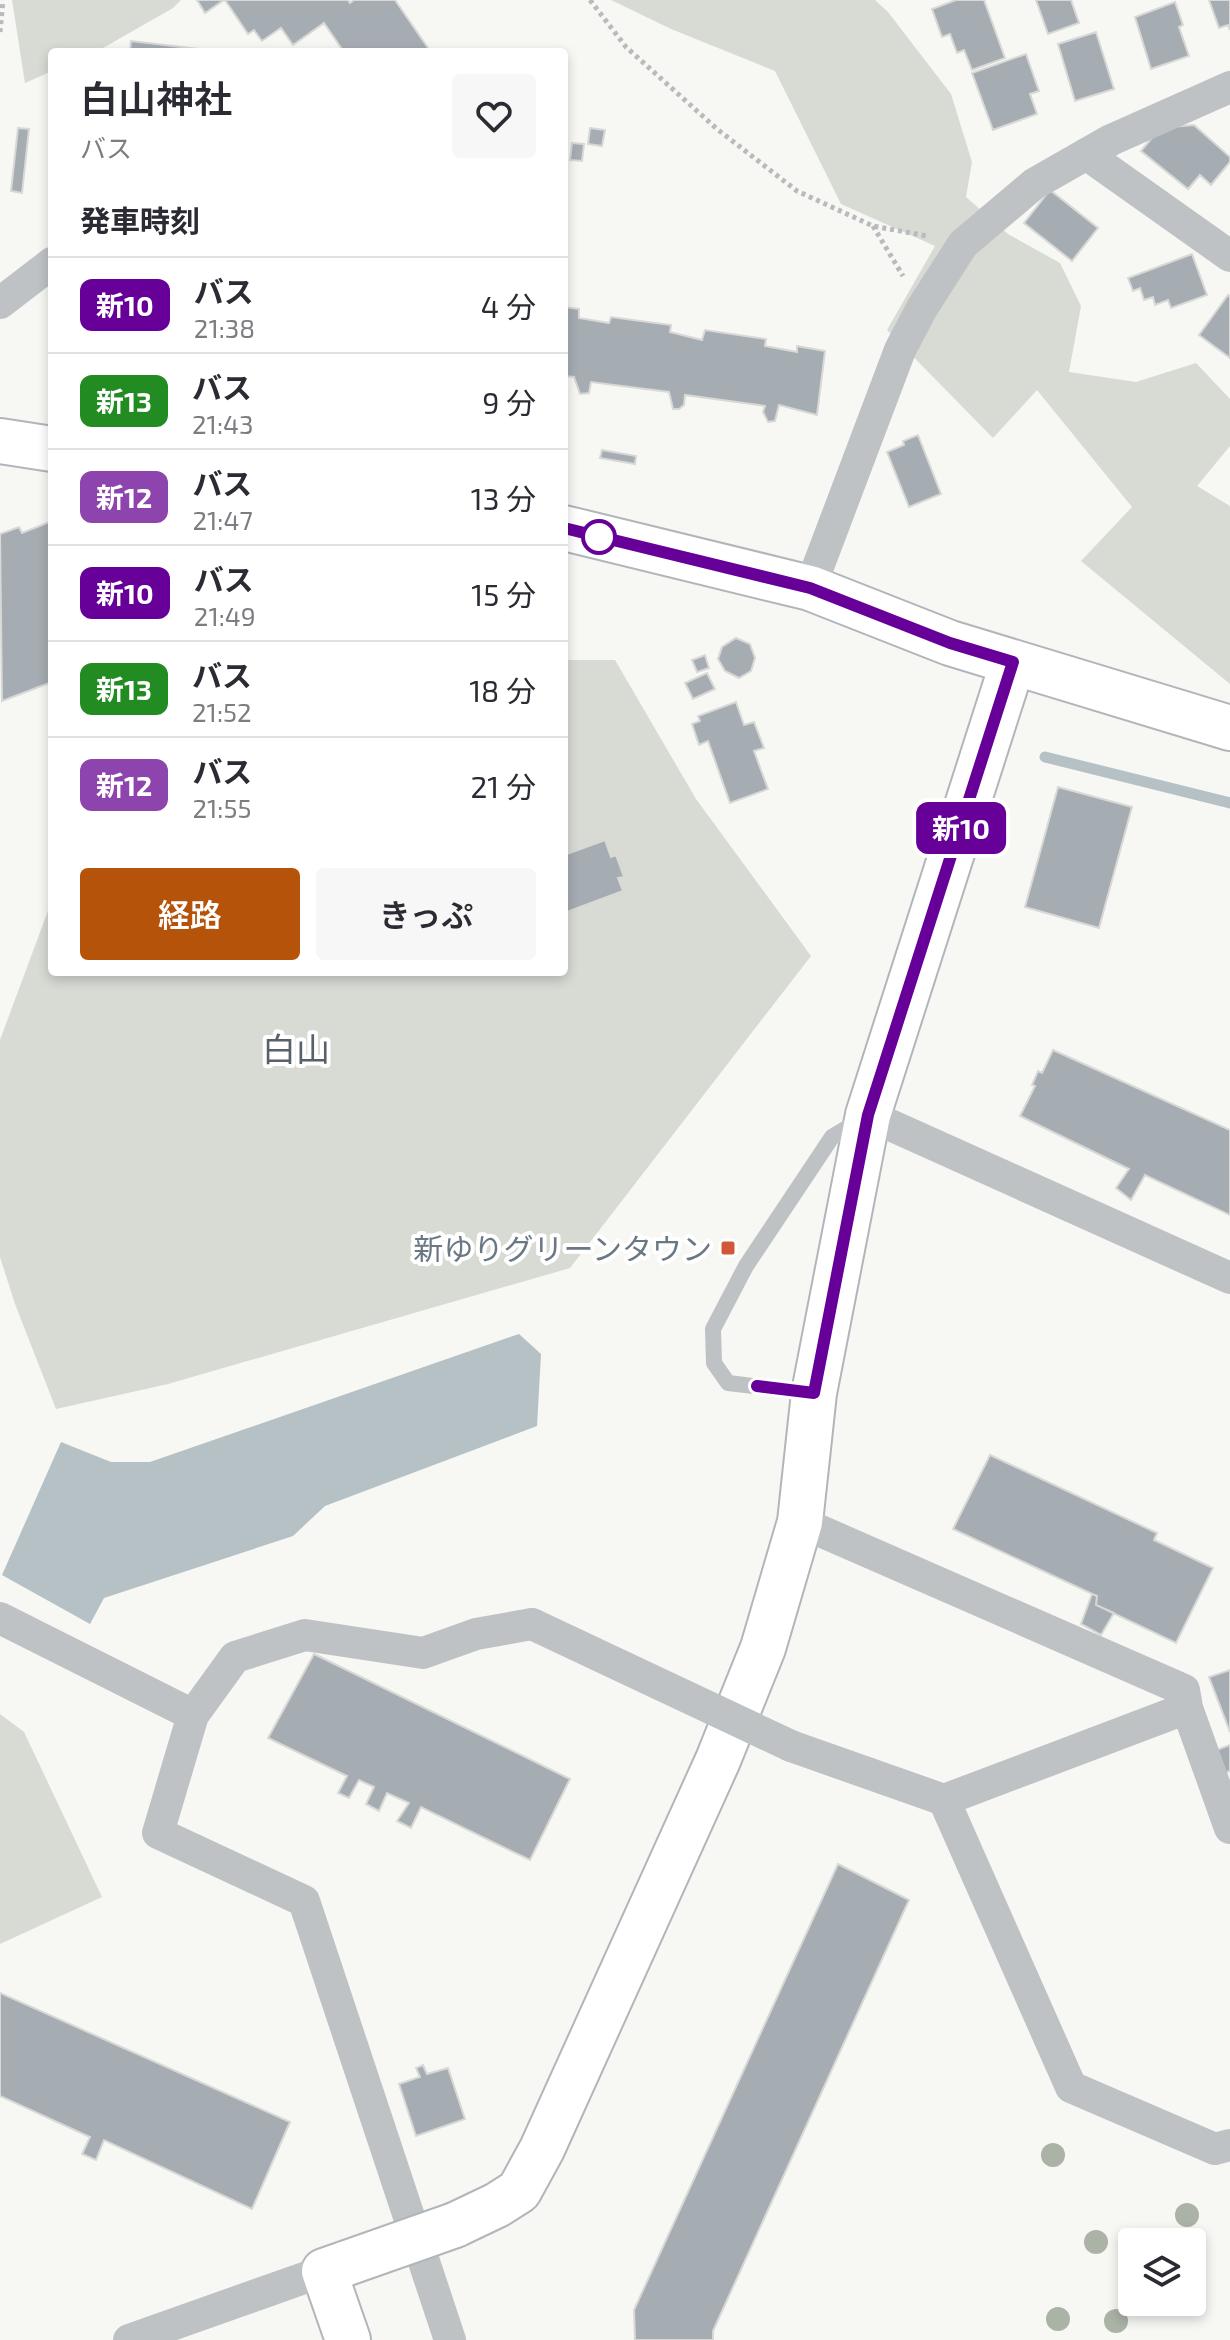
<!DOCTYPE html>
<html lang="ja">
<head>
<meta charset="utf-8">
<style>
  :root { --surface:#fff; --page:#f7f7f7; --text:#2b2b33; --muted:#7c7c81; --line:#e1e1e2; --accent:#b45309 }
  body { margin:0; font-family:"Exo 2","Noto Sans JP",sans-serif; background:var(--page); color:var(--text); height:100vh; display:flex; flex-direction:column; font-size:30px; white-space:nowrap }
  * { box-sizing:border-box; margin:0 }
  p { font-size:26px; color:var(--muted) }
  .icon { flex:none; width:44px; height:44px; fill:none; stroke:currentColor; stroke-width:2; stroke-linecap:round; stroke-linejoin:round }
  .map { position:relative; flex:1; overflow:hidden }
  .panel { position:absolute; left:48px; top:48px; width:520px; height:928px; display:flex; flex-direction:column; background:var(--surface); border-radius:8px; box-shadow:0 4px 12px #0003 }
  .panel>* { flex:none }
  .badge { padding:0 16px; border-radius:12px; font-size:28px; line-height:52px }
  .fabs { position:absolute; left:1118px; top:2228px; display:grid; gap:16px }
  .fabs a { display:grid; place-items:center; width:88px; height:88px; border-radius:8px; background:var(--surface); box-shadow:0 4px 12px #0003; font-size:40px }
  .map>.badge { position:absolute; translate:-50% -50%; box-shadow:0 0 0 4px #fff }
  h2 { padding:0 32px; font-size:30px; line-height:72px }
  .round { display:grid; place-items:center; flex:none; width:84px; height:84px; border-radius:8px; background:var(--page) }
  .overview { display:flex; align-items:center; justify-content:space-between; height:136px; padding:0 32px }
  h1 { font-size:38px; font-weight:600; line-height:60px }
  .button { display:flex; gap:16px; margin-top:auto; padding:16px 32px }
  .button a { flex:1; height:92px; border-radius:8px; background:var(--accent); color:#fff; font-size:32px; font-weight:600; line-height:92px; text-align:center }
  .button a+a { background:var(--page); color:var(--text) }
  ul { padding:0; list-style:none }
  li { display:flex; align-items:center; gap:24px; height:96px; padding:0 32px; border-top:2px solid var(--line) }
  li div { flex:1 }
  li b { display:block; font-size:30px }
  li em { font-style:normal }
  li .badge { min-width:88px; font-weight:700; text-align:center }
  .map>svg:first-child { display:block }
</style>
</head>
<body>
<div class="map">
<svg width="1230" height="2340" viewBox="0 0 1230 2340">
  <rect width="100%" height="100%" fill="#f7f7f4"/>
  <path fill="#d7dbd4" d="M12 0H181L173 8 96 52H52V71L25 83Z
    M611 0H875L888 12 951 94 972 162 966 197 1008 234 1060 263 1081 306 1069 372 1136 382 1196 363 1230 399V446L1197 486 1230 506V684L1081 561 1132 507 1037 390 993 438 887 330 935 246 841 204 775 71 671 29Z
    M564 660H615L696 799 811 956 570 1268 168 1384 56 1409 15 1304 0 1257V1040L52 900V972H564Z
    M0 1714 24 1732 102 1897 0 1944Z"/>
  <path fill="#b5c1c4" d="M519 1334 541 1354 537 1426 325 1506 293 1536 104 1598 90 1624 2 1575 61 1442 111 1462H150Z"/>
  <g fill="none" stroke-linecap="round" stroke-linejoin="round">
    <path stroke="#b5c1c4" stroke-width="11" d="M1045 757 1230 803"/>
  </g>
  <path fill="#a6adb2" stroke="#d8d8d7" stroke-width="2" d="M197 0H224L205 13Z
    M225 0H348L350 3 354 0H395L428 48 422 52H344L324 23 293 45 281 28 262 41 254 30 248 34Z
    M956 0H984L1005 58 972 70 964 50 957 53 950 34 942 37 932 9Z
    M1036 0H1071L1079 23 1048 34Z
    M1209 0H1230V30L1228 25 1219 28Z
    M1175 2 1183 25 1179 27 1189 56 1151 69 1135 17Z
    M1096 32 1114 89 1075 101 1058 44Z
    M131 41 206 50V52H130Z
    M1026 54 1039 91 1030 94 1037 114 993 130 972 73Z
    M1194 125 1230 157V162L1211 185 1200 175 1188 189 1141 151 1160 128Z
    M18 128 29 129 22 193 11 191Z
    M590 128 605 130 602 146 588 144Z
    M572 143 584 144 582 161 570 160Z
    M1050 190 1098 228 1072 261 1024 223Z
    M1192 254 1207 295 1171 308 1168 300 1155 305 1153 297 1144 300 1140 288 1133 291 1128 278Z
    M1228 295 1230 297V358L1199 335Z
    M564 307 579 309V318L609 323 611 317 671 325 670 332 702 340 705 330 766 339 765 346 797 352V346L825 351 817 415 779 405 775 421 768 422 763 412 765 406 685 395 684 405 679 409H673L669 392 591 382 589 393 580 394 574 377 564 376Z
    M918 435 941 494 909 507 887 452 904 445 903 441Z
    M602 450 636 456 635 464 600 458Z
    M52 521V682L2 701 0 534 19 527 22 533Z
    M736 638 750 644 755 658 751 671 739 678 725 671 718 659 722 647Z
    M705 655 709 668 697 672 692 660Z
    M707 673 715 689 693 699 685 683Z
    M736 702 744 725 754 722 764 748 754 751 768 789 730 803 708 741 699 745 692 724 700 721 698 716Z
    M1058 787 1132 807 1099 928 1025 907Z
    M605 840 611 857 616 855 624 877 618 878 623 891 567 912 564 904V855Z
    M1053 1050 1230 1130V1215L1145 1175 1131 1200 1116 1188 1129 1169 1020 1116 1035 1086 1032 1085 1038 1071 1042 1073Z
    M990 1455 1157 1533 1154 1540 1213 1568 1176 1643 1096 1605 1097 1596 953 1529Z
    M1092 1594 1097 1596 1096 1605 1114 1613 1101 1635 1081 1624Z
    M314 1654 570 1779 530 1860 421 1807 411 1828 397 1821 409 1803 387 1793 379 1811 366 1804 374 1787 359 1780 349 1798 338 1793 347 1776 268 1738Z
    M1230 1670V1732L1209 1677Z
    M1230 1745V1771L1219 1775 1211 1752Z
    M838 1864 909 1900 713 2331V2340H635L634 2310Z
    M0 1993 290 2122 252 2209 104 2140 96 2160 82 2154 90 2137 0 2096Z
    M423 2065 427 2074 448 2068 465 2119 416 2136 399 2084 420 2077 416 2068Z"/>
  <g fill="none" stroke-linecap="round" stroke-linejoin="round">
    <g stroke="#b1b6ba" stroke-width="48">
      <path id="secondary" d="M0 441 52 449
        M564 528 810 588 950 643 1230 728
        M455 2225 497 2205 519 2191 542 2149 718 1760 763 1648 800 1522 814 1393 868 1115 1013 662
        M347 2263 324 2271 348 2340"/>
    </g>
    <path stroke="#b8bbbd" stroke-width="5" stroke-dasharray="4 4" stroke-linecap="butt" d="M590 0 626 47 717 129 797 191 873 226 927 236
      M0 32 3 0
      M873 226 903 276"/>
    <path stroke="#bec2c5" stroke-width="16" d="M813 1393 728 1383 714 1363 713 1329 746 1266 832 1137 859 1121"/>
    <path stroke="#bec2c5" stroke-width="32" d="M1086 154 1230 256
      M0 303 52 263
      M810 588 900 350 922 308 963 244 1034 184 1111 140 1230 87
      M868 1115 1230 1278
      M800 1522 1184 1690 1187 1708 1230 1828
      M0 1618 193 1715
      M791 1746 944 1800 1187 1708
      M944 1800 1071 2087 1215 2149 1230 2145
      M129 2340 324 2271
      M450 2340 304 1901 158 1833 193 1715 235 1657 305 1635 423 1653 476 1634 532 1624"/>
    <use href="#secondary" stroke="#fff" stroke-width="44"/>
    <g stroke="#b1b6ba" stroke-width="48" stroke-linecap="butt">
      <path id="secondary-bridge" d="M347 2263 455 2225"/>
    </g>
    <path stroke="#bec2c5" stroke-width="32" d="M532 1624 791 1746"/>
    <use href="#secondary-bridge" stroke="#fff" stroke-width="44"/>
  </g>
  <g fill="#abb2a6">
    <circle cx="1053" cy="2155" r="12"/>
    <circle cx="1187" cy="2215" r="12"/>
    <circle cx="1096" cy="2242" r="12"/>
    <circle cx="1058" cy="2319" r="12"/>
    <circle cx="1116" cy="2321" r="12"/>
  </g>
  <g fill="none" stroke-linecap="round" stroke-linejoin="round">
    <g stroke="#fff" stroke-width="18">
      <path id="line" d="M564 528 810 588 950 643 1013 662 868 1115 814 1393 757 1386"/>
    </g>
    <use href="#line" stroke="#609" stroke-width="12"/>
  </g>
  <circle fill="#fff" stroke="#609" stroke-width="4" cx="599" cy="537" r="16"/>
  <rect fill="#d25639" stroke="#fff" stroke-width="3" x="720" y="1240" width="16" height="16" rx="4"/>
  <g text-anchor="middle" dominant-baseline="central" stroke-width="8" stroke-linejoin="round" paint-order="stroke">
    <g font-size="30" fill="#697882" stroke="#fff" text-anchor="end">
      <text x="712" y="1248">新ゆりグリーンタウン</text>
    </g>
    <g font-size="34" fill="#566168" stroke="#fff">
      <text x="296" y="1048">白山</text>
    </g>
  </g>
</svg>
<div class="fabs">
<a><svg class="icon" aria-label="layers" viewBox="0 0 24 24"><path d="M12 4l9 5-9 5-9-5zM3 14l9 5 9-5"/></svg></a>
</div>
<b class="badge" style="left:961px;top:828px;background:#609;color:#fff">新10</b>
<section class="panel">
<div class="overview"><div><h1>白山神社</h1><p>バス</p></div><a class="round"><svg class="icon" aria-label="heart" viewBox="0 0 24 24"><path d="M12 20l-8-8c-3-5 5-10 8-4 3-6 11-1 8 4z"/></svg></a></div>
<h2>発車時刻</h2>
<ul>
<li><span class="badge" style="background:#609;color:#fff">新10</span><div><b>バス</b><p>21:38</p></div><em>4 分</em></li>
<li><span class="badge" style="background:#228b22;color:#fff">新13</span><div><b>バス</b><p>21:43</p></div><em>9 分</em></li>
<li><span class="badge" style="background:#8e44ad;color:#fff">新12</span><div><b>バス</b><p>21:47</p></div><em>13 分</em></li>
<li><span class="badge" style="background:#609;color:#fff">新10</span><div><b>バス</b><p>21:49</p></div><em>15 分</em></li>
<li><span class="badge" style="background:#228b22;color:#fff">新13</span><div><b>バス</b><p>21:52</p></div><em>18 分</em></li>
<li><span class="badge" style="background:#8e44ad;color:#fff">新12</span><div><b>バス</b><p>21:55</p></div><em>21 分</em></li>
</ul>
<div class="button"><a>経路</a><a>きっぷ</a></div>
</section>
</div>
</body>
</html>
